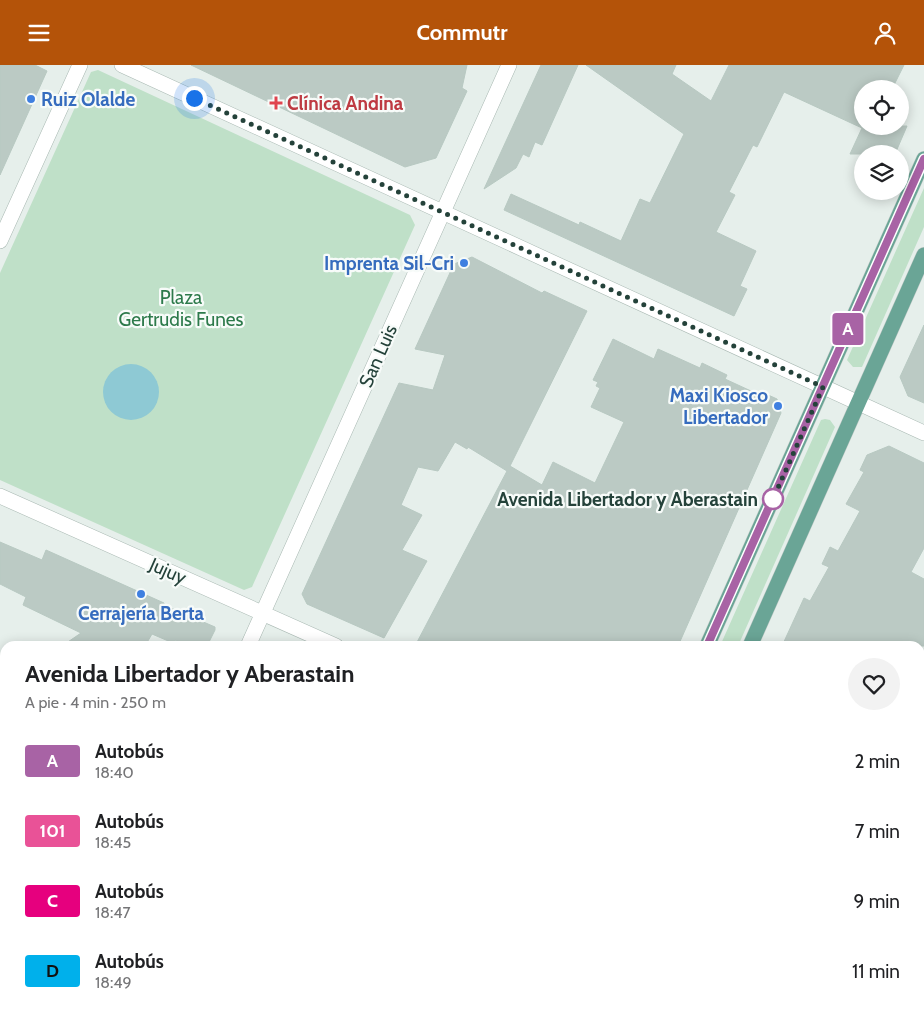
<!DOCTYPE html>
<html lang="es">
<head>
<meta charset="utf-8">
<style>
  :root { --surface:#fff; --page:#f2f2f2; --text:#202124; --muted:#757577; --accent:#b45309 }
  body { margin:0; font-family:Cabin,sans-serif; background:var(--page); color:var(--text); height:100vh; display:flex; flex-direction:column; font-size:19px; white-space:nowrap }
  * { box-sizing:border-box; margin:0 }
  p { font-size:16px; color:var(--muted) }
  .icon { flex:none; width:28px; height:28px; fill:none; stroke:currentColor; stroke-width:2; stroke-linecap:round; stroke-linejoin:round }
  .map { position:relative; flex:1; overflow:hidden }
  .details { position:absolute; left:0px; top:576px; width:925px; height:376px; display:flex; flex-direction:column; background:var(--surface); border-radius:15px 15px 0 0; box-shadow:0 2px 12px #0003 }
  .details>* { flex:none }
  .badge { padding:0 10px; border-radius:4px; font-size:18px; line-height:32px }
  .tools { position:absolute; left:854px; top:15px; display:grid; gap:10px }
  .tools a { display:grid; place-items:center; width:55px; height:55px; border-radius:50%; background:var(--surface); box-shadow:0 2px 12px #0003; font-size:25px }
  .you { position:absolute; width:25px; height:25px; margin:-12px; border:4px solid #fff; border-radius:50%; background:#1a73e8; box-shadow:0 0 0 8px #1a73e833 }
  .map>.badge { position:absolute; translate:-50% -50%; box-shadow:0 0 0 2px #fff }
  .round { display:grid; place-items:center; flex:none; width:52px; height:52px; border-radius:26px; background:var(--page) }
  .overview { display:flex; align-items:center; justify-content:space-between; height:85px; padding:0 25px }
  h1 { font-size:24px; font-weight:700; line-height:38px }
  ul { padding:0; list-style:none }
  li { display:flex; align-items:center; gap:15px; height:70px; padding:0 25px }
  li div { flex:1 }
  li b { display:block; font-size:19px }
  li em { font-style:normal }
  li .badge { min-width:55px; font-weight:700; text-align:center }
  header { display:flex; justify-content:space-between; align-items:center; height:65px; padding:0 25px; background:var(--accent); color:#fff; font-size:22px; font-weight:700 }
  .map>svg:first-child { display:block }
</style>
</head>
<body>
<header><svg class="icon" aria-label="menu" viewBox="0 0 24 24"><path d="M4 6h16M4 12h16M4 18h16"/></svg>Commutr<svg class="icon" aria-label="person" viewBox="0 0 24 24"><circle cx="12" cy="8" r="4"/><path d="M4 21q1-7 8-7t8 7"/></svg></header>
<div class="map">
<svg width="924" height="952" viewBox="0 0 924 952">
  <rect width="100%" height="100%" fill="#e6efeb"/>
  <path fill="#bfe0c8" d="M98 5 410 150 415 160 252 522 244 525 0 415V208L91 7Z
    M924 123V162L862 302H853L847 295Z
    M825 354 830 355 835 362 738 581H720L821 355Z"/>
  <path fill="#8ec9d4" d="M103 327a28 28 0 1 1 56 0a28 28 0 1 1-56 0Z"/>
  <path fill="#bbcac4" stroke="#b8c9c2" d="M0 0H35L47 6 0 110Z
    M191 0H467L462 23 467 26 436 93 405 102Z
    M541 0H578L542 80 535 77 529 92 523 89 516 103 484 124Z
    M586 0H676L672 9 711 36 729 0H904L892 24H862V62L907 61 895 89H850L862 63 784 27 757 82 753 80 729 127 735 130 716 167 756 186 740 221 747 224 734 251 504 145 511 129 579 160 580 157 621 176 640 134 650 138 684 69Z
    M472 192 542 228 544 226 587 246 510 401 542 420 553 397 595 418 624 357 591 342 600 323 596 321 598 317 593 315 613 274 654 294 658 284 700 303 702 298 727 310 725 314 764 332 766 329 777 334 781 348 678 581H415L507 406 468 382 467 384 455 377 438 406 418 402 401 440 422 450 402 485 427 496 384 573 307 539 302 529 399 318 433 325 445 290 415 284 454 199Z
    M924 260V338L908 331 900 312Z
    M889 381 924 398V483L911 507 924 514V581H782L804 533 810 536 829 502 822 499 830 482 838 486 860 446 846 439 864 407 860 405 867 390Z
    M0 477 42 495 46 485 164 538V540L215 562V565L207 581H187L175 575 173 578 152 569 145 581H62L81 568 23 540 26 532 0 519Z"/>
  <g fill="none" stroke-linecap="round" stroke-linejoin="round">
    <g stroke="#a8b8b2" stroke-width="16">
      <path id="minor" d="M122 0 924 368
        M0 176 80 0
        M0 431 336 581
        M248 581 509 0
        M920 840 924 842
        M82 952 83 948"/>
    </g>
    <g stroke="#c2cac8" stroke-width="16">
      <path id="major" d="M707 581 924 94
        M750 581 924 190
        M0 827 5 830
        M0 870 5 872
        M170 948 179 952
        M262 948 272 952
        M542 952 544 948
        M586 952 588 948"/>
    </g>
    <use href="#minor" stroke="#fff" stroke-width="15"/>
    <use href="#major" stroke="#6aa596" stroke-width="15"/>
  </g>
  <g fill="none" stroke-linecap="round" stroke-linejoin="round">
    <g stroke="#fff" stroke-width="11">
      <path id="line" d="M707 581 924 94"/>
    </g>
    <use href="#line" stroke="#a863a5" stroke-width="8"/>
    <path stroke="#24423a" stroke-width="5" stroke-dasharray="0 9" d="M194 33 823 322 773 434"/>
  </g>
  <g fill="#3f7fe0" stroke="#f7fbf9" stroke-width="2">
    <circle cx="31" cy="34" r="5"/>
    <circle cx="464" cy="198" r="5"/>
    <circle cx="778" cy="341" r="5"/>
    <circle cx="141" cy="529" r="5"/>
  </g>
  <path fill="#e0444e" stroke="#f7fbf9" stroke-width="2" d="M273.5 30.5h5v5h5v5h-5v5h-5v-5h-5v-5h5z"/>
  <circle fill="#fff" stroke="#a863a5" stroke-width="2.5" cx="773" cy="434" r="10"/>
  <g text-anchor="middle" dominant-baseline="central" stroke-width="4.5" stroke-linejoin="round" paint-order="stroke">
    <g font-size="19" font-weight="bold" fill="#366cbe" stroke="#f7fbf9" text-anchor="end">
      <text x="41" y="34" text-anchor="start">Ruiz Olalde</text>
      <text x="454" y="198">Imprenta Sil-Cri</text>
      <text x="768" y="330">Maxi Kiosco<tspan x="768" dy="22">Libertador</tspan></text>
      <text x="141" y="548" text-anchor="middle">Cerrajería Berta</text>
    </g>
    <g font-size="19" font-weight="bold" fill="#be3a42" stroke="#f7fbf9" text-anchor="start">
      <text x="287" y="38">Clínica Andina</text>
    </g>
    <g font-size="19" fill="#2d7a4b" stroke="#f7fbf9">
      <text x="181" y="232">Plaza<tspan x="181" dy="22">Gertrudis Funes</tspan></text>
    </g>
    <g font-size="19" fill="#24423a" stroke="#f7fbf9">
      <text transform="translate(378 291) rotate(-66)">San Luis</text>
      <text transform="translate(168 506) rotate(24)">Jujuy</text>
    </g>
    <g font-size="19" font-weight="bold" fill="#24423a" stroke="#f7fbf9" text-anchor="end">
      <text x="758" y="434">Avenida Libertador y Aberastain</text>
    </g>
  </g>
</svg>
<div class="tools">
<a><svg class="icon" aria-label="locate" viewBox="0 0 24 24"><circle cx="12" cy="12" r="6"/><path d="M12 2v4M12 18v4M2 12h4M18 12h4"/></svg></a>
<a><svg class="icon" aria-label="layers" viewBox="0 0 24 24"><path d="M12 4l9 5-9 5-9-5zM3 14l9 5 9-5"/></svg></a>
</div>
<div class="you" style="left:194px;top:33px"></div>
<b class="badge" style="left:848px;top:264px;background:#a863a5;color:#fff">A</b>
<section class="details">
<div class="overview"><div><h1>Avenida Libertador y Aberastain</h1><p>A pie · 4 min · 250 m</p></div><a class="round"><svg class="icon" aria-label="heart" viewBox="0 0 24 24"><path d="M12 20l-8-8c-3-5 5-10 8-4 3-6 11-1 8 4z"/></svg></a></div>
<ul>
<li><span class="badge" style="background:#a863a5;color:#fff">A</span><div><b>Autobús</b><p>18:40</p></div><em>2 min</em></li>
<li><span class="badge" style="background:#e95297;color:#fff">101</span><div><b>Autobús</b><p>18:45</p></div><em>7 min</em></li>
<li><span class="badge" style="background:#e6007e;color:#fff">C</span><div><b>Autobús</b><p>18:47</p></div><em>9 min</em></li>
<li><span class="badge" style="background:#00b0eb;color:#111">D</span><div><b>Autobús</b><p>18:49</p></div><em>11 min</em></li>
</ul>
</section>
</div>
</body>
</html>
